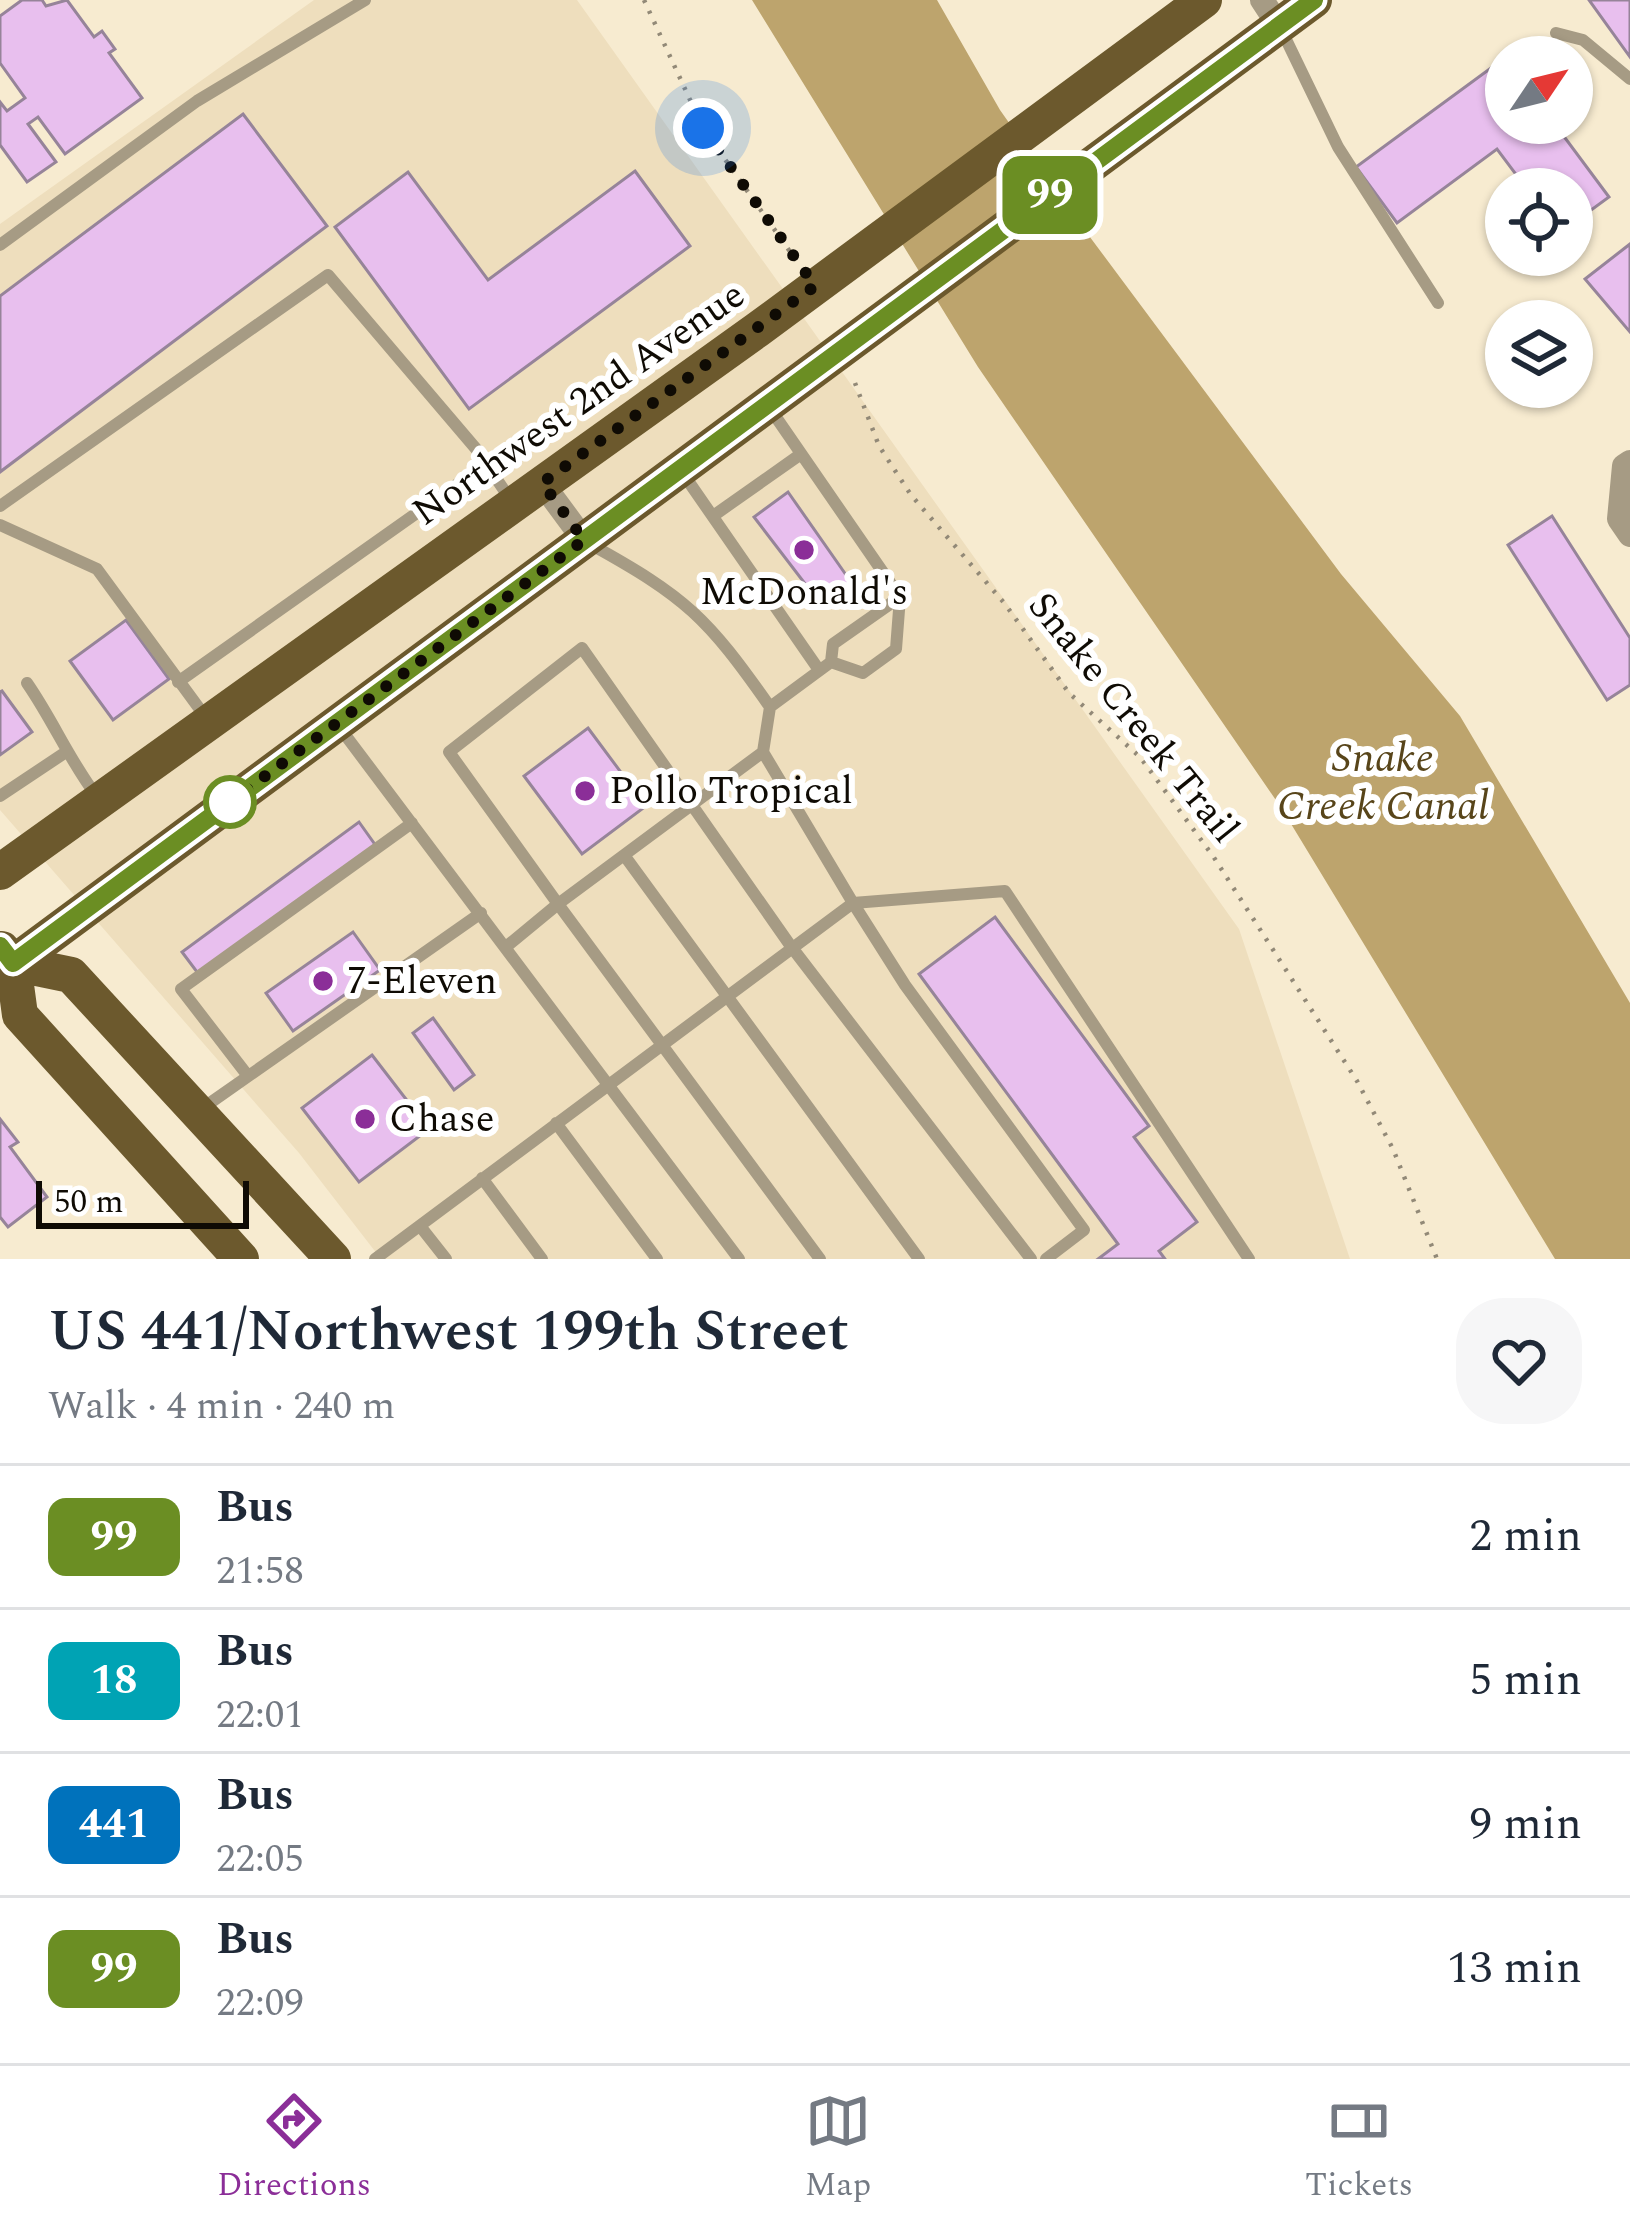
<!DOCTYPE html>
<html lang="en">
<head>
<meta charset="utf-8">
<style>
  :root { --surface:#fff; --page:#f6f6f7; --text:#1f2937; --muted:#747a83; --line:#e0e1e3; --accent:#8b2e98 }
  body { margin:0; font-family:Spectral,serif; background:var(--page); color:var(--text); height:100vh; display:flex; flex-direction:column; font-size:45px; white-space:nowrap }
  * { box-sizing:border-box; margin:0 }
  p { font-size:39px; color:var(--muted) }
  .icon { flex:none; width:66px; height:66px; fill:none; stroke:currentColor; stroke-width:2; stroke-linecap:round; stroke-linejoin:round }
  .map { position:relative; height:1259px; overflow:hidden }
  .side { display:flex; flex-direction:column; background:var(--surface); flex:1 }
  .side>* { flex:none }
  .badge { padding:0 24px; border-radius:18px; font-size:42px; line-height:78px }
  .needle { width:78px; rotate:55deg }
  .buttons { position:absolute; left:1485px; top:36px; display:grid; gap:24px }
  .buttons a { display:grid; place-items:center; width:108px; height:108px; border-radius:50%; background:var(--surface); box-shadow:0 3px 9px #0004; font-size:60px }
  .scale { position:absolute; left:36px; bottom:30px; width:213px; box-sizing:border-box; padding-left:12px; border:6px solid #0f0b04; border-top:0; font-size:33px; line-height:42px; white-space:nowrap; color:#0f0b04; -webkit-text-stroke:9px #fff; paint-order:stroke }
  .you { position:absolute; width:60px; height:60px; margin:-30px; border:9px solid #fff; border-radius:50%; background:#1a73e8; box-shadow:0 0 0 18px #1a73e833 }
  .map>.badge { position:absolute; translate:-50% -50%; box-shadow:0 0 0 6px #fff }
  .round { display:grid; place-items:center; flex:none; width:126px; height:126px; border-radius:48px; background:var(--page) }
  .summary { display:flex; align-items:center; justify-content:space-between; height:204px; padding:0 48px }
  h1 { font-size:57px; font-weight:600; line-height:90px }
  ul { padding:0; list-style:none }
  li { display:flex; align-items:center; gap:36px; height:144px; padding:0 48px; border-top:3px solid var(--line) }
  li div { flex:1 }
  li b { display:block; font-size:45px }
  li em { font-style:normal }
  li .badge { min-width:132px; font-weight:700; text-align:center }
  .dock { display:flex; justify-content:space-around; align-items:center; height:168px; border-top:3px solid var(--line); background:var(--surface); font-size:33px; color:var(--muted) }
  .dock a { display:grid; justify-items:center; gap:6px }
  .dock .current { color:var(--accent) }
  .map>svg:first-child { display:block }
</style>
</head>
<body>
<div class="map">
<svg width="1630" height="1259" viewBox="0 0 1630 1259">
  <rect width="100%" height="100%" fill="#f7ebd0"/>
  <path fill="#eedebd" d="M314 0H577L1239 929 1350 1259H381L299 1153 0 810V224Z"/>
  <path fill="#bda46d" d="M752 0H937L1000 110 1078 221 1341 574 1460 716 1630 1003V1259H1555L1282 809 978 367Z"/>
  <path fill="#e8bfee" stroke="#968499" stroke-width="3" d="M22 0H42L46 6 67 0 94 37 102 31 115 49 109 53 142 98 65 154 38 117 28 124 56 162 27 182 0 145V102L7 111 25 98 0 63V16Z
    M1589 0H1630V57Z
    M1506 57V123H1554L1609 197 1572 224V189H1527L1497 149 1397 223 1356 167Z
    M243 114 327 226 0 472V296Z
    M635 171 690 246 469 409 335 227 408 172 488 280Z
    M1630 244V332L1585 279Z
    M788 492 851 582 819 602 754 517Z
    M1552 516 1630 638V685L1607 700 1508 545Z
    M126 620 169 679 113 720 70 661Z
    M2 691 32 732 0 755V692Z
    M588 728 646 806 582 854 524 776Z
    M359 822 376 846 200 976 182 952Z
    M995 917 1149 1126 1134 1137 1197 1222 1159 1251 1165 1259H1098L1118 1244 919 974Z
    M353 932 380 970 293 1031 266 993Z
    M433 1018 474 1075 454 1090 413 1033Z
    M372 1055 429 1129 359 1182 302 1108Z
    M0 1119 18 1142 10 1147 47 1197 8 1227 0 1217Z"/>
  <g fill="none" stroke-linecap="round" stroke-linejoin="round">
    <path stroke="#928977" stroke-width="4.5" stroke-dasharray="3 9" stroke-linecap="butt" d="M644 0 703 128 798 263
      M855 383 879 446 911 495 1005 604 1069 693 1140 757 1213 856 1357 1081 1393 1149 1437 1259"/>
    <path stroke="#a69b84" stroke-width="12" d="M1281 29 1338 147 1438 303
      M1556 33 1583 40 1630 79
      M0 245 197 101 365 0
      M771 410 900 597 896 649 863 673 831 662
      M684 475 819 670
      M0 506 328 275 477 450 512 502
      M713 516 801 454
      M0 525 97 569 207 719
      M178 682 486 464
      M27 683C54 722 69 760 98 798
      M770 707 831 662 833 644 900 597
      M340 728 739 1259
      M763 752 558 904 820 1259
      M0 796 63 754
      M624 855 919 1259
      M507 946 558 904 449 752 582 648 790 945 1031 1259
      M248 1076 181 989 412 823
      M200 1110 481 913
      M556 1123 657 1259
      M482 1178 542 1259
      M420 1226 446 1259
      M375 1259 853 903 763 752 770 707C707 617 686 597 590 544
      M1046 1259 1084 1230 905 985 853 903 1005 891 1249 1259"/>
    <path stroke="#a69b84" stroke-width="24" d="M1262 0 1279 26
      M1630 462 1624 466 1619 519 1630 535
      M542 483 584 540"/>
    <path stroke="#6c592d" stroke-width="36" d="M0 872 757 330 1204 0
      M2 949 13 963 20 1015 241 1259
      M13 963 71 975 333 1259
      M0 973 1314 0"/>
  </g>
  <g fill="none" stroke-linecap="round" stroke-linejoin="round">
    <g stroke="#fff" stroke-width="27">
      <path id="line" d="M0 946 13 963 1314 0"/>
    </g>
    <use href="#line" stroke="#6b8e23" stroke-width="18"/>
    <path stroke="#0f0b04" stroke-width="12" stroke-dasharray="0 21.6" d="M230 802 584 540 542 483 815 286 703 128"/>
  </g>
  <g fill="#8b2e98" stroke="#fff" stroke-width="4.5">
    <circle cx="804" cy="550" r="12"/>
    <circle cx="585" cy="791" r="12"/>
    <circle cx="323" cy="981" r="12"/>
    <circle cx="365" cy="1119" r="12"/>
  </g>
  <circle fill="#fff" stroke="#6b8e23" stroke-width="6" cx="230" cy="802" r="24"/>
  <g text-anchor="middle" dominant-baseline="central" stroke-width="12" stroke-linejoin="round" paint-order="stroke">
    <g font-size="39" fill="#0f0b04" stroke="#fff">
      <text transform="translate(579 404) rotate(-35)">Northwest 2nd Avenue</text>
      <text transform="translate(1133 718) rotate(51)">Snake Creek Trail</text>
    </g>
    <g font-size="39" fill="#0f0b04" stroke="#fff" text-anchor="start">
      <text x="804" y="592" text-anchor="middle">McDonald's</text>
      <text x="609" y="791">Pollo Tropical</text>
      <text x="347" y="981">7-Eleven</text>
      <text x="389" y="1119">Chase</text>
    </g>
    <g font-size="42" font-style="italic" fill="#58451a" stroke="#fff">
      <text x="1383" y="758">Snake<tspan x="1383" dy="48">Creek Canal</tspan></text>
    </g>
  </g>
</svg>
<div class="buttons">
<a><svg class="needle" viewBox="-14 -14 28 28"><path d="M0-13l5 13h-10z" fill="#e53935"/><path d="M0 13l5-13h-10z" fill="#747a83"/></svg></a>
<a><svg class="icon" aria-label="locate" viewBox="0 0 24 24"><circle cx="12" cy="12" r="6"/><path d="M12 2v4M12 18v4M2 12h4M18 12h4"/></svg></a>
<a><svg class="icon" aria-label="layers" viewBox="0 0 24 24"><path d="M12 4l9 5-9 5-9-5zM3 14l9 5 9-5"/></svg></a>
</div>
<div class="scale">50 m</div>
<div class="you" style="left:703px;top:128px"></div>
<b class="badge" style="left:1050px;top:195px;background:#6b8e23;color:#fff">99</b>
</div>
<section class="side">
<div class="summary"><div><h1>US 441/Northwest 199th Street</h1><p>Walk · 4 min · 240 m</p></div><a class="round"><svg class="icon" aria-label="heart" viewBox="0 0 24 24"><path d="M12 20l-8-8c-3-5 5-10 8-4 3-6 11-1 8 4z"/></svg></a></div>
<ul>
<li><span class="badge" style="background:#6b8e23;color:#fff">99</span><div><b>Bus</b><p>21:58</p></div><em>2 min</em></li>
<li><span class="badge" style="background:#00a3b4;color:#fff">18</span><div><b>Bus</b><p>22:01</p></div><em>5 min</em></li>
<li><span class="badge" style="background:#0072bc;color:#fff">441</span><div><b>Bus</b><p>22:05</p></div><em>9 min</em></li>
<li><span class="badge" style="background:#6b8e23;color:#fff">99</span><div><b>Bus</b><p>22:09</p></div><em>13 min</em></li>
</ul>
</section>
<nav class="dock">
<a class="current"><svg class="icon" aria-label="directions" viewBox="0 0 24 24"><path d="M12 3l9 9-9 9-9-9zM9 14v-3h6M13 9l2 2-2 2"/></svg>Directions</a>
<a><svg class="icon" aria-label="map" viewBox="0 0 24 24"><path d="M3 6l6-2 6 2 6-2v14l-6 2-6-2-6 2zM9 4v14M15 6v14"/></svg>Map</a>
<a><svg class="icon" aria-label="tickets" viewBox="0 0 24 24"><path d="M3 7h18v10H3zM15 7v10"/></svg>Tickets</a>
</nav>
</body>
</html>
